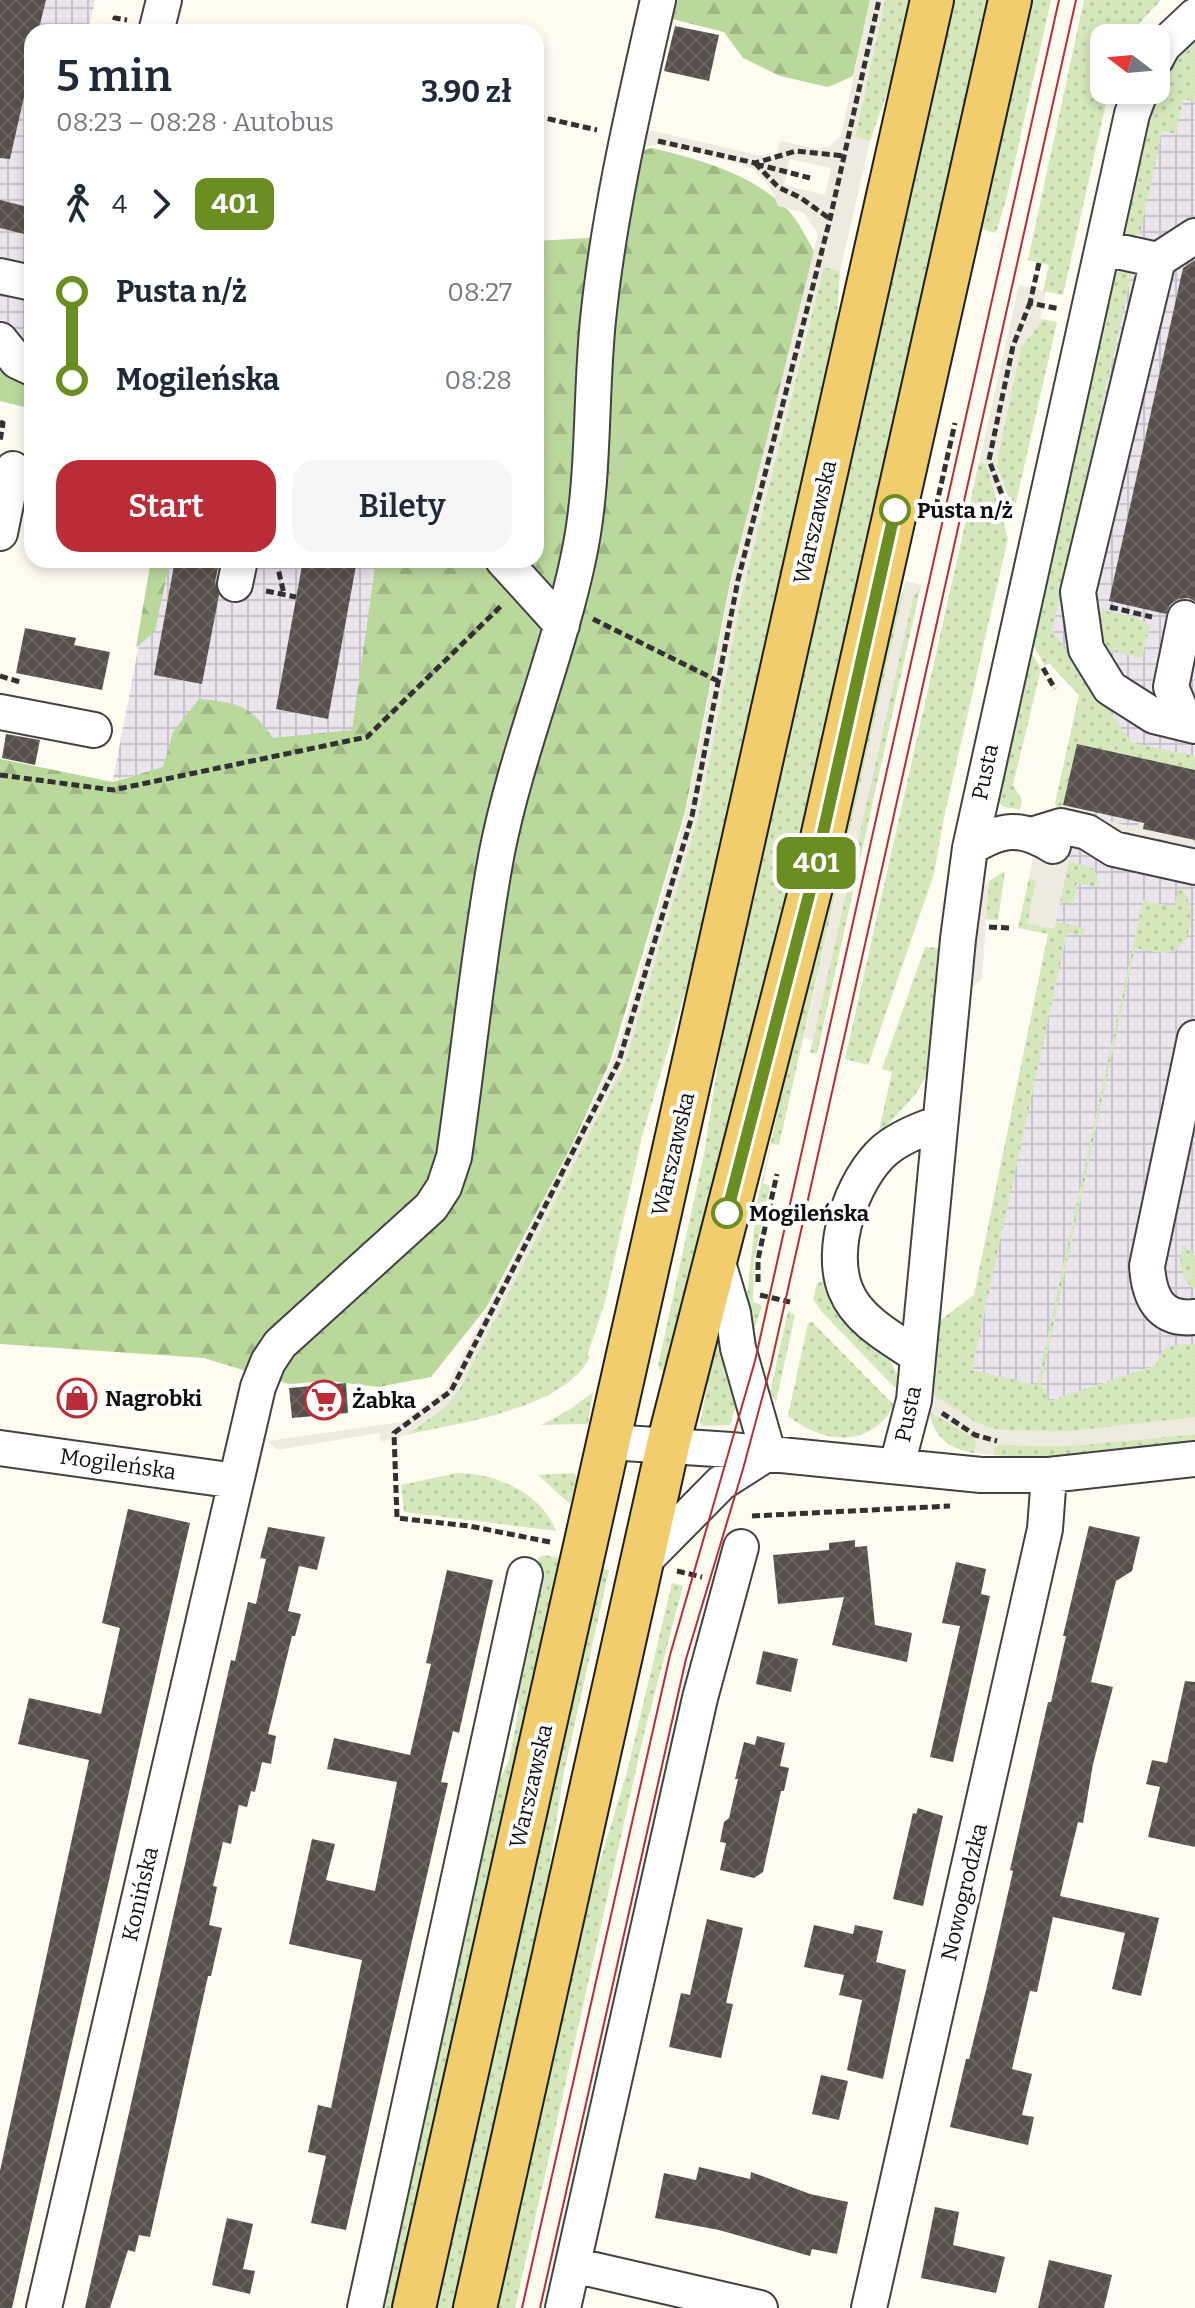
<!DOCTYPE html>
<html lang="pl">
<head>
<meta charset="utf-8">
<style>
  :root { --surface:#fff; --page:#f6f6f7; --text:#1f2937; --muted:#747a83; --accent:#b92c38 }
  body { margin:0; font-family:Bitter,serif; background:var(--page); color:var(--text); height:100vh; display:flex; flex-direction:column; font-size:30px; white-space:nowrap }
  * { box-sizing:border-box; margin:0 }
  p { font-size:26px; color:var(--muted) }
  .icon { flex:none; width:44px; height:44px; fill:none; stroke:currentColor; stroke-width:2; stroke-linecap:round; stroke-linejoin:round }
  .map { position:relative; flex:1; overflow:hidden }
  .drawer { position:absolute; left:24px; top:24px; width:520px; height:544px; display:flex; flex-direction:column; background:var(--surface); border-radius:24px; box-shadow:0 4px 12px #0003 }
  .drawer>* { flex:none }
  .badge { padding:0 16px; border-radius:12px; font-size:28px; line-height:52px }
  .needle { width:52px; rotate:286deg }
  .tools { position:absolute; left:1090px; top:24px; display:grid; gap:16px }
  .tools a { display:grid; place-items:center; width:80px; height:80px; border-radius:16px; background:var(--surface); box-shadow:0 4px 12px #0003; font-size:40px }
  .map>.badge { position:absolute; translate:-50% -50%; box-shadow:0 0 0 4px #fff }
  .legs { display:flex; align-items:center; gap:12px; height:88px; padding:0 32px; font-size:26px }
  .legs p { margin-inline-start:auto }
  .head { display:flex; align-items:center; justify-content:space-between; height:136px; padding:0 32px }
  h1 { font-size:44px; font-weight:600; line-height:60px }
  .button { display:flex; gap:16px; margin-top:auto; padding:16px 32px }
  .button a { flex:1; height:92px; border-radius:24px; background:var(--accent); color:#fff; font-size:32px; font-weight:600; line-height:92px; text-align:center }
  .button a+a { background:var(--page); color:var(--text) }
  ul { padding:0 32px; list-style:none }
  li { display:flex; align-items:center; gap:28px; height:88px; font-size:30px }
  li i { display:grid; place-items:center; width:12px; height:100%; margin:0 10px; background:currentColor }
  li i::after { content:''; width:20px; height:20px; margin:-10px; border:6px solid; border-radius:50%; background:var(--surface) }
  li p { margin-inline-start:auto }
  li:first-child i { background:linear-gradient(#0000 50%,currentColor 0) }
  li:last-child i { background:linear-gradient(currentColor 50%,#0000 0) }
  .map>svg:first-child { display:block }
</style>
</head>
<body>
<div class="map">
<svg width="1195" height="2308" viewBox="0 0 1195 2308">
  <defs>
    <pattern id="industrial-grid" width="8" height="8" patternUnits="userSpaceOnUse" patternTransform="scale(2)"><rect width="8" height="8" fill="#ebe4ed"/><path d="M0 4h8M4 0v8" fill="none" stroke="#c8c2ca"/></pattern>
    <pattern id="grass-dots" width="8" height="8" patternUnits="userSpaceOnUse" patternTransform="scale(2)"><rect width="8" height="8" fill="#d4e8bc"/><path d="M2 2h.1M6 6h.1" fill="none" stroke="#b5c6a0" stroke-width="1.8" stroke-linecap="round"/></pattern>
    <pattern id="forest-firs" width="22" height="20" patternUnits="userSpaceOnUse" patternTransform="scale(2)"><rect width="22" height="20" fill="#b9d89c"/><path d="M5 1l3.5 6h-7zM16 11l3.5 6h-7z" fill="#9eb885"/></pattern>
    <pattern id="building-cross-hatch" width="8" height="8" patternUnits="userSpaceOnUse" patternTransform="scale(2)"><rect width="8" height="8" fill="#574f4b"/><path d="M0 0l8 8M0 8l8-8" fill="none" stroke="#6a6461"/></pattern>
  </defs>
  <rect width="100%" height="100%" fill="#fefbf1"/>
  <path fill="url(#industrial-grid)" d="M0 0H95L88 32H32V298L23 352 32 355 0 378Z
    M1195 66V1401L1005 1420 964 1378 974 1301 1067 868 1052 864 1087 702 1044 651 1161 125Z
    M155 560H383L355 729 113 780Z"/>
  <path fill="url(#grass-dots)" d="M885 0H915L904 45 870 141 855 137Z
    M949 0H993L767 987 710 1189 670 1368 663 1372 658 1366 704 1154 735 952Z
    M1026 0H1051L1007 196 996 233 981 229 983 220 977 218Z
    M1084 0H1161L1137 26 1130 38H1104V90H1109L1063 295 1043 291 1049 265 1028 260Z
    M1195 35V101L1183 99 1176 134 1162 131 1140 234H1137L1129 271 1132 272 1052 630 1132 743 1195 756V770L1077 745 1061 817 1055 803 1079 695 1049 663 1045 666 1029 637 1149 115 1166 72Z
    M824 266 840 271 836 335 698 950 642 1136 605 1302 587 1356 590 1357C563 1410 460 1422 406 1435L444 1408 459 1390 624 1065 698 817 742 593Z
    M1043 319 1057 322 1014 511 997 467 998 455 1021 347Z
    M979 462 986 464 1008 538 943 822 934 874 868 1065 845 1059Z
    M906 581 779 1145 771 1144 763 1183 770 1186 754 1260 753 1302 762 1305 752 1338 745 1315 757 1204 870 693Z
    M921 585 817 1054 810 1052 913 597Z
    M1102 610 1137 617 1150 626 1142 658 1102 649 1096 620Z
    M1027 645 1041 669 1013 785 1022 800 1020 810 1002 806 995 796Z
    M1069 861 1094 869 1099 882 1096 887 1077 883 1073 904 1060 901Z
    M1005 871 998 920 985 919 989 881Z
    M1029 878 1036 880 1054 929 1056 922 1085 928 1083 936 1067 933 972 1370 1037 1385 1143 900 1174 907 1178 890 1182 888C1195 905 1195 941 1173 951 1161 956 1147 949 1135 948L1041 1383 1049 1401 1156 1365C1163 1342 1174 1346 1195 1344V1417L1187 1420C1133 1425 1041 1442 990 1428 969 1422 949 1405 931 1393L938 1322 974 1295 1048 934 1018 928Z
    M925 947 941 948 927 1074 915 1095 878 1135 892 1072 882 1069Z
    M1183 1245 1195 1256V1290C1180 1278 1178 1263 1183 1245Z
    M825 1280 891 1362 898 1377 899 1388 894 1387 821 1311 813 1299 817 1283Z
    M788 1311 795 1315 776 1402 770 1392Z
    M812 1322 894 1405C871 1449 823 1444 788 1416L808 1323Z
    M718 1332 724 1370 737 1402 730 1425 703 1426 700 1423Z
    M593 1392 588 1424 541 1425 569 1410Z
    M929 1411 974 1438 976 1442 974 1453C950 1449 933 1437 929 1411Z
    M1195 1434V1444C1128 1451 1060 1460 993 1455L994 1447 998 1445 1070 1446Z
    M457 1473C495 1473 542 1493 556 1531L404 1512 401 1485Z
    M574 1473 577 1478 570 1504 538 1475Z
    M545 1555 559 1558 558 1576 398 2308H378L493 1795 509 1760 519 1708 516 1686 543 1572 536 1569 539 1557Z
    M597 1567 609 1570 563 1777 532 1981 459 2308H431Z
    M672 1583 683 1586 644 1734 515 2308H491L579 1931 627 1772Z"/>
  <path fill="url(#forest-firs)" d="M672 0H870L853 76 828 87 780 76 743 58 724 32 668 18Z
    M652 148C701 160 751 173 788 210 799 222 807 239 815 253L730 583 685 812 610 1062 570 1149 486 1308 431 1377 378 1387 330 1381 289 1384 204 1358 0 1344V759L113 782 163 767 173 732 199 699C240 703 248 704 273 738L352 730 376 560H536V241L621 236 641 151Z
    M0 371 32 380V409L0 401Z
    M151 560H170L155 631 136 648Z"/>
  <path fill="#efeae0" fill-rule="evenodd" d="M870 0H885L855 137 870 141 840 271 824 267 805 339 742 593 698 817 624 1065 459 1390 447 1405 406 1435 381 1442 379 1433 277 1450 268 1441 402 1422 445 1390 570 1150 609 1068 620 1041 685 817 731 583 818 234 804 213 778 206 770 187 753 169 702 153 657 145 640 147 644 129 776 159 780 141 817 149 831 146 841 135ZM790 159 831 168 825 195 784 185Z
    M1019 285 1046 292 1040 318 1043 319 1021 348 998 455 997 467 1006 491 995 494 986 464 979 462Z
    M906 581 921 585 913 597 813 1040 804 1038Z
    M1063 805 1087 810 1086 816 1097 819 1099 813 1104 814 1103 820 1138 828 1139 822 1144 823V829L1193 839 1195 847 1061 817Z
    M1040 856 1069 861 1054 929 1027 924 1036 880 1029 878 1033 857Z
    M989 881 982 979 969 990 980 893Z
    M931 1393 980 1425 1001 1430 1071 1431 1195 1417V1434L1070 1446 998 1445 994 1448 993 1455 974 1453 976 1442 974 1438 929 1411Z"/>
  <path fill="url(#building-cross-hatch)" d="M0 0H46L38 32H32V61L10 159 0 158Z
    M675 26 719 35 709 81 664 71Z
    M0 200 32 208V236L0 228Z
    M1195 260V601L1188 598 1178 599 1170 605 1166 614 1109 601 1183 268Z
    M175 560H220L215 581 219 595 202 684 154 675Z
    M303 560H357L328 719 276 709Z
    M25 628 76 638 74 645 110 652 102 690 16 673Z
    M6 734 40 740 35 765 2 758Z
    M1077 744 1195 770V840L1143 829 1144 823 1063 805Z
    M346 1383 348 1413 292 1418 289 1388Z
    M128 1509 190 1523 12 2308H0V2171L89 1760 18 1744 29 1698 101 1714 120 1628 102 1623Z
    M1089 1526 1140 1537 1132 1571 1116 1581 1091 1682 1113 1687 1093 1764 1083 1823 1078 1822 1060 1896 1159 1918 1141 1996 1112 1989 1125 1933 1053 1917 1037 1992 1030 1991 1012 2069 1032 2074 1022 2115 1034 2117 1028 2145 950 2127 966 2059H969L987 1986 1013 1871 1010 1870 1048 1702H1051L1066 1636H1063Z
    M268 1527 325 1537 317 1570 299 1566 288 1611 301 1614 295 1636H292L268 1734 276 1736 271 1764 262 1762 255 1792 251 1791 247 1807 239 1805 231 1844 223 1842 213 1886 217 1887 209 1925 222 1928 211 1976H208L150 2237 139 2235 135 2252 128 2250 110 2308H85L231 1660 235 1661 248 1602 256 1604 266 1559 260 1558Z
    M855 1540V1547L867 1546 875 1625 912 1633 907 1662 832 1645 844 1597 778 1604 773 1555 829 1550V1543Z
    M956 1562 986 1569 981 1594 990 1596 953 1762 930 1757 960 1626 942 1623Z
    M447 1570 493 1580 459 1733 453 1731 441 1782 448 1783 346 2230 311 2223 326 2156 308 2152 318 2105 331 2108 362 1960 289 1944 312 1839 335 1844 326 1880 375 1891 397 1782 327 1769 334 1738 410 1755 431 1664 426 1663Z
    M763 1651 798 1659 791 1692 756 1684Z
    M1185 1681 1195 1682V1847L1148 1837 1160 1787 1146 1784 1152 1760 1167 1763Z
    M757 1736 785 1743 780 1766 789 1768 784 1791H781L763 1872 754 1878 720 1870 726 1843 720 1842 724 1822 729 1818 738 1779H735L744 1742 755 1745Z
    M918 1808 943 1816 923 1906 893 1899 913 1813 916 1814Z
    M707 1919 743 1928 726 2003 733 2004 721 2058 669 2047 681 1993 690 1995Z
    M814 1925 853 1934 855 1925 883 1931 876 1962 906 1970 883 2079 847 2070 862 2000 839 1995 844 1975 804 1967Z
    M821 2075 848 2081 839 2120 812 2114Z
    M699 2167 750 2179 751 2172 810 2194 848 2202 837 2254 812 2249 810 2256 719 2230 655 2218 664 2173 696 2180Z
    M935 2207 959 2212 953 2245 1005 2257 996 2293 921 2278Z
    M227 2218 253 2224 243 2269 255 2271 250 2294 212 2285Z
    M1049 2260 1112 2275 1104 2308H1038Z"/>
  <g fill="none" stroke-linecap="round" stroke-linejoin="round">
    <g stroke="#424242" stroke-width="38">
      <path id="minor" d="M156 32 164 0
        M1156 59 1163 46 1195 16
        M1195 236 1158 260 1078 592 1086 649 1110 688 1154 716 1195 726
        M1103 248 1158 260
        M0 276 32 283
        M0 340 17 361 32 368
        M0 533 13 469
        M503 560 562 625
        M235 584 240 560
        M1185 618 1171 687 1186 723
        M0 712 94 730
        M1035 834 1061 826 1087 832 1114 849 1195 867
        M970 848C1002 828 1021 826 1053 846
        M1195 1038 1147 1266C1149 1296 1159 1321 1195 1317
        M716 1256 733 1313 738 1348 768 1453
        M918 1356C893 1339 858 1321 846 1291 828 1249 852 1179 885 1150 901 1137 921 1129 940 1123
        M609 1442 731 1450 981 1475H1049L1195 1459
        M0 1448 236 1481
        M897 1465 914 1400 958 939 970 848 1132 114 1141 90
        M642 1563 721 1483 768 1453
        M573 2265 760 2308
        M44 2308 258 1387 268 1362 280 1344 431 1207 444 1187 454 1157C469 1055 478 952 497 852 517 751 558 656 579 555 595 478 590 398 598 320 609 212 634 106 658 0
        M365 2308 525 1575
        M563 2308 700 1698 741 1547
        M869 2308 1045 1529 1049 1475"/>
    </g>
    <g stroke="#202020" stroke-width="46">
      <path id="major" d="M414 2308 932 0
        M475 2308 668 1445 811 887 1010 0"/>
    </g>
    <path stroke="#313131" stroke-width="5" stroke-dasharray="8 4" stroke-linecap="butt" d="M112 32 115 18 127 20
      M536 116 597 130
      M658 141 755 163 796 151 845 156
      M755 163 778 187 801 198 830 219
      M756 164 810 178
      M1039 263 1030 303 1060 309
      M0 422 3 423 0 441
      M936 507 955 423
      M1010 516 989 460 1013 346 1030 303
      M276 560 284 594
      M266 591 296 597
      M1110 607 1152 617
      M593 619 718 681
      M1043 668 1055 689
      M0 676 20 682
      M0 775 113 790 367 737 503 604
      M989 927 1009 928
      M758 1282V1259L777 1174
      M760 1295 790 1302
      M942 1413 975 1435 997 1441
      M752 1516 950 1506
      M550 1542 469 1526 397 1518 394 1433 451 1391 619 1061 692 816 738 580 830 219 879 0
      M677 1571 702 1577"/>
    <use href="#minor" stroke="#fff" stroke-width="34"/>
    <use href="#major" stroke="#f2cd6d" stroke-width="42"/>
    <path stroke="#b92c38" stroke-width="2" d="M522 2308 670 1655 755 1361 1059 0
      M540 2308 686 1659 743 1469 771 1365 1076 0"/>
  </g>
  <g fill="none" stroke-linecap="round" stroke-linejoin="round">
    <g stroke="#fff" stroke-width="18">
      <path id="line-1" d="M727 1213 811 887 895 510"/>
    </g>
    <use href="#line-1" stroke="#6b8e23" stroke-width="12"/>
  </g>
  <defs>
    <g id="shop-ring" transform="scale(2)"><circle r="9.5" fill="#fff" stroke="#b92c38" stroke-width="1.5"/><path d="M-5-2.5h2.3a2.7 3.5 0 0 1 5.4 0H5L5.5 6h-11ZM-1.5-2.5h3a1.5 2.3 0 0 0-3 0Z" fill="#b92c38"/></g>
    <g id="supermarket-ring" transform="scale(2)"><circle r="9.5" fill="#fff" stroke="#b92c38" stroke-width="1.5"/><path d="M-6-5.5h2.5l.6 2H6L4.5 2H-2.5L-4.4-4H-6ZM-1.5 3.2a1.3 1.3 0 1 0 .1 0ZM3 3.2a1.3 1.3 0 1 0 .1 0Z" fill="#b92c38"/></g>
  </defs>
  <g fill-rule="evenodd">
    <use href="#shop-ring" x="77" y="1398"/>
    <use href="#supermarket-ring" x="324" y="1400"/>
  </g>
  <g fill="#fff" stroke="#6b8e23" stroke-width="4">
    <circle cx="895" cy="510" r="14"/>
    <circle cx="727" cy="1213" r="14"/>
  </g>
  <g text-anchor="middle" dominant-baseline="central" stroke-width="8" stroke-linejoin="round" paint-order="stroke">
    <g font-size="22" font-weight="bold" fill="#0f0f0f" stroke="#fff" text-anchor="start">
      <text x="917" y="510">Pusta n/ż</text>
      <text x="749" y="1213">Mogileńska</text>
    </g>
    <g font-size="22" fill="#0f0f0f" stroke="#fff">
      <text transform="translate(815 522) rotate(-77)">Warszawska</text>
      <text transform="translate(985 772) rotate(-78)">Pusta</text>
      <text transform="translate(673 1154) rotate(-77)">Warszawska</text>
      <text transform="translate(908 1414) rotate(-78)">Pusta</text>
      <text transform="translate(118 1464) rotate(8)">Mogileńska</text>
      <text transform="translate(531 1786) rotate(-77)">Warszawska</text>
      <text transform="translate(964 1892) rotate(-77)">Nowogrodzka</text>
      <text transform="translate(140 1894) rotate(-77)">Konińska</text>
    </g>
    <g font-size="22" font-weight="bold" fill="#0f0f0f" stroke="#fff" text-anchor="start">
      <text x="105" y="1398">Nagrobki</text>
      <text x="352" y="1400">Żabka</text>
    </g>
  </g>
</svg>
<div class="tools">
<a><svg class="needle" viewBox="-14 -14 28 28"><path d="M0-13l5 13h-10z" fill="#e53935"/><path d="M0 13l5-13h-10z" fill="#747a83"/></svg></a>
</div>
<b class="badge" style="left:816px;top:863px;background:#6b8e23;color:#fff">401</b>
<section class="drawer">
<div class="head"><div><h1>5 min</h1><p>08:23 – 08:28 · Autobus</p></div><b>3.90 zł</b></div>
<div class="legs"><svg class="icon" aria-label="walk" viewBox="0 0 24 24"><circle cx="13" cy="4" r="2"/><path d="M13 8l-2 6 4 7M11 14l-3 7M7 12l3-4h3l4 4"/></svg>4<svg class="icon" aria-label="forward" viewBox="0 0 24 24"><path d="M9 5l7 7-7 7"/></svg><b class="badge" style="background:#6b8e23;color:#fff">401</b></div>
<ul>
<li><i style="color:#6b8e23"></i><b>Pusta n/ż</b><p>08:27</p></li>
<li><i style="color:#6b8e23"></i><b>Mogileńska</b><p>08:28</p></li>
</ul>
<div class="button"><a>Start</a><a>Bilety</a></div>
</section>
</div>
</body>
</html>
